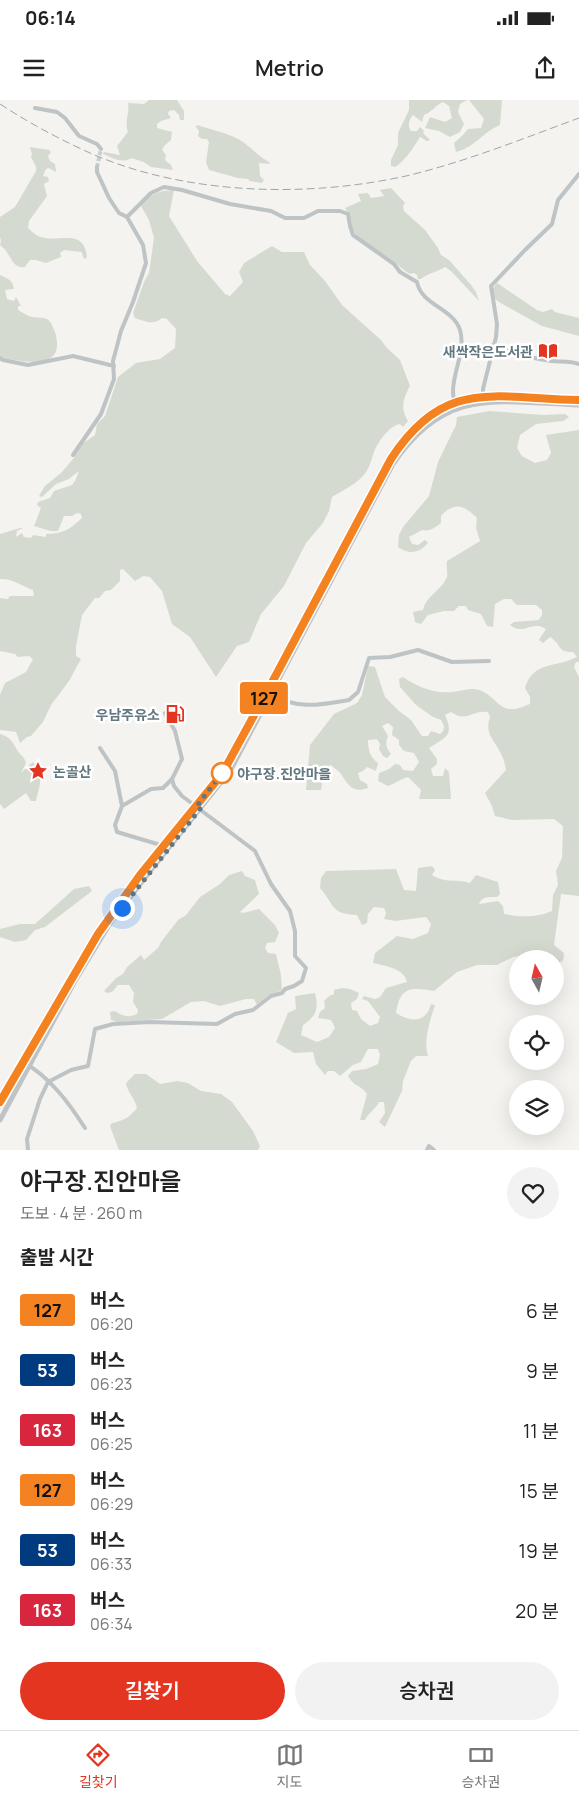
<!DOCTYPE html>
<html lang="ko">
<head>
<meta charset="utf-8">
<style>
  :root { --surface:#fff; --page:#f2f2f2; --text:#222; --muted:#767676; --line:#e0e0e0; --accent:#e33520 }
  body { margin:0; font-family:Manrope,"Noto Sans KR",sans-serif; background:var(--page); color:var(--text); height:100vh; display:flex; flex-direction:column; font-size:19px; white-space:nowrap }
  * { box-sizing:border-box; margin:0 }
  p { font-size:16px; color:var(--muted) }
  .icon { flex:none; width:28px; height:28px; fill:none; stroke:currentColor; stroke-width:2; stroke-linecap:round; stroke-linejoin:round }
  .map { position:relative; height:1050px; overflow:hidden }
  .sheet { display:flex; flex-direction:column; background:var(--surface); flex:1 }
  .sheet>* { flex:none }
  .badge { padding:0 10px; border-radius:4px; font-size:18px; line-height:32px }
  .needle { width:32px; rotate:352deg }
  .tools { position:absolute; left:509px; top:850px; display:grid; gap:10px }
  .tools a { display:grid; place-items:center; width:55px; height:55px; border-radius:50%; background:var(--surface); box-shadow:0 5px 20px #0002; font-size:25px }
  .you { position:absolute; width:25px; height:25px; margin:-12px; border:4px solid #fff; border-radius:50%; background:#1a73e8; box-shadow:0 0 0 8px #1a73e833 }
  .map>.badge { position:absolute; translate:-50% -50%; box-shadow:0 0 0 2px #fff }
  h2 { padding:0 20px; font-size:19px; line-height:45px }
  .round { display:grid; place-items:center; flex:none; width:52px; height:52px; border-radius:26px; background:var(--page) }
  .summary { display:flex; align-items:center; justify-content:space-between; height:85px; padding:0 20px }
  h1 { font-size:24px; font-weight:600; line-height:38px }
  .primary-button { display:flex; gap:10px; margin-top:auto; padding:10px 20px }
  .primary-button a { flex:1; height:58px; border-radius:30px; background:var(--accent); color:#fff; font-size:20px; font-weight:600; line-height:58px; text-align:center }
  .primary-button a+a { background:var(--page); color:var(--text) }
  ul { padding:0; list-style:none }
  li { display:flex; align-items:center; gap:15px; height:60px; padding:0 20px }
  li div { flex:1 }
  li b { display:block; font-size:19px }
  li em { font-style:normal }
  li .badge { min-width:55px; font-weight:700; text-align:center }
  .status { display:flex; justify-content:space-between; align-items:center; height:35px; padding:0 25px; background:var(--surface); direction:ltr }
  .status svg { height:14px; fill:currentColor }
  header { display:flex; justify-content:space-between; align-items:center; height:65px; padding:0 20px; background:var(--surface); font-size:22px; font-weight:600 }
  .dock { display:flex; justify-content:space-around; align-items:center; height:70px; border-top:1px solid var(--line); background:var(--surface); font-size:14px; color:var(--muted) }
  .dock a { display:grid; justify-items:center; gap:2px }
  .dock .current { color:var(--accent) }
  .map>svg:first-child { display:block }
</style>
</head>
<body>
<div class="status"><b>06:14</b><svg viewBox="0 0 49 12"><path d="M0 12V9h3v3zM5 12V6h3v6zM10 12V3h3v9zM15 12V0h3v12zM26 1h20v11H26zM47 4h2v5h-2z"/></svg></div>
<header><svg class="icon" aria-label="menu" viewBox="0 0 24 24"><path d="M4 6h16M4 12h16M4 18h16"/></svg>Metrio<svg class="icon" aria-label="share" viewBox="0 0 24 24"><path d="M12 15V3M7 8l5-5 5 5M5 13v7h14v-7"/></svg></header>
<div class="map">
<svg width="579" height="1050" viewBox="0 0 579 1050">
  <rect width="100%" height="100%" fill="#f4f3ef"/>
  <path fill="#d5dad0" d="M149 0H177L184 11V20H180L179 15 174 10 169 11 168 14 171 18 161 21 157 24V28L172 32 171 40 165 45 162 50 166 55 165 60 171 65 173 70 151 67 144 62 131 58C122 64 113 58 103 54L104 52 120 55 117 46 128 32C124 21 130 13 128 3L144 4Z
    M409 0H467L460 4 458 12 464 24 460 32 450 37 439 31 425 28 430 17 445 22 452 18 449 6 443 2C435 6 432 12 424 15L422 22 413 15C409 20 407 25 411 31H417L420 27 424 31 423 33 430 40 427 41 420 37C414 47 405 61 395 67L391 66V60L398 45V33L409 10Z
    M469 0H502L500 25C483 32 474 48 456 52L454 43 463 35 468 29 481 28 484 19Z
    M197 25C209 29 223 32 234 37 248 43 256 55 269 62L270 64 259 63 260 76 264 80 262 83 250 81 248 79 238 78 209 70 206 62 209 42 207 39H202L198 36 199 31 196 27Z
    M30 47 49 50 51 52 48 56 50 61 55 64 56 72 49 68 46 69 43 76 48 77 49 81 44 84 47 96 29 121 28 128C33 133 38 137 45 138 62 141 84 129 87 157L85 159 83 157 82 152 64 150 60 153 61 157 46 163 36 160H30L25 167C14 169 12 159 6 151 5 149 2 147 0 145L1 140 0 138V117L15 107 36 71V67L31 57 32 54Z
    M391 88 405 103 403 106 404 111 425 130 438 148 441 155 449 160 471 185 476 192 479 201 452 172 445 167C437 172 428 173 421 179H418L417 175 414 173 410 174C404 171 400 166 394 162 382 151 361 145 353 130 349 123 351 115 345 108L361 101 358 94 368 93 371 98 384 96 380 90Z
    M174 90 169 116 197 161 225 194 230 196 243 182 239 172 244 163 272 146 282 152H304L310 165 325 181 342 205 381 240 386 247 400 260 410 286C403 299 400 308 408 321L403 327 400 324C389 326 378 342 374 352 371 361 369 370 362 377 354 385 342 391 332 397L329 411 323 423 306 443 284 486 261 514 249 542 237 546 216 577 190 537 172 524 162 491 150 477 143 476 135 481 123 469 120 470V481L111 490 105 491 99 498H95L82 515 76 546V556L81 559 69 581 51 605 43 622 31 636 27 637 20 643 16 632 0 630V595L5 583 26 572 33 559 29 556 18 557 15 554 0 551V498L8 499 10 496H34L33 490C22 486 12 478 0 479V434L20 428H23L17 431 16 437 22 433 24 437 31 438 33 435 46 437V434C63 434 70 429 82 418L81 414 77 413 72 416H64L58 431H50L34 426 41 408 37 405 38 402 50 398 54 391 72 385 75 381 79 371 69 379 56 384 42 397 39 396 45 386 62 372 73 359 82 344 95 335 97 324 105 316 118 277 136 263 160 259 175 248 176 229 167 219 162 218C153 226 145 221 135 218L133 213 144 182 149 173 154 138 149 120 141 106C151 93 158 91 174 90Z
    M0 175C7 179 13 179 14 189L5 190 7 199 14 201 16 197 21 206H18V210C22 212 27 216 32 217 37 218 43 217 47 219 52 222 53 228 55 232 65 265 37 264 15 260 9 259 5 259 0 256Z
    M497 183 537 210 543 212 552 209 555 212 579 218V236L542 226 499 202 493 197V188Z
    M489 311 544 315 565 314 569 317 563 321 536 324 520 335 517 348 522 356 535 363 547 360 551 353 546 335 579 330V562H576L574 567 579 577V796L561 794 554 845 564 853 563 861 555 864V859H526L520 856 513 857 497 865H477L457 872 434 891C411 887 400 886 396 913 410 922 426 924 431 904L435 905C430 921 423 940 428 956H416L411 961 403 981 402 991 385 1027 379 1022 385 1013 384 1002H379C375 1010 369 1012 365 1020H360L367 994C360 984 354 987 348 976L352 971 366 969 378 964 380 955 378 949H368L361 962 353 965 340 976 334 971H328L325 975 316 964 313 952 294 953 276 942 288 913 296 909 295 896 315 893C319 910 316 916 303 925L301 935 317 942 329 937 335 928 331 920 318 918 320 912 325 908 324 901 329 896 334 894V890C343 887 350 888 359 893L357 899 351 903 352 910 357 911 361 919 370 926 378 923 380 917 368 901 362 899 364 896 375 899 380 897 386 888 407 882C404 868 385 866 373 863L375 853 397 836 413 839 428 833 431 824 426 817 395 821 384 819 386 813 384 808 374 807 368 814 367 823 362 825 357 815C330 814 335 805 320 788L321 778 326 771 396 769 404 790 416 791 418 768 432 766 435 770 432 775C446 784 455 778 470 783L476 775 498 782 500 794 497 797C490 797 482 796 479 804L498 801 503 806 504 814C520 817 537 818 552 811L553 795 558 785 556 771 562 758 563 726 554 719 512 720 495 716 492 706 485 693 506 670C505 665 504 659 501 654 495 640 484 635 490 617L488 612C471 610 467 623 451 612L445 615C454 636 447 636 429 648L437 659V664L431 669 433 676H443L445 668 449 672 451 699H419L421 690 408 677C400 679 395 684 388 686L378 681 379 673 389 669 395 664 400 665 403 670 413 671 419 662 414 653 404 651 399 645V640L392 635 393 627 388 623 382 626 388 636C385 643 386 648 391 654L387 658 383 656 379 649 380 644 377 639 368 640C368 650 370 657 378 663L376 671 367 667 363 671 358 673 360 680 367 684 368 688C352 694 348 684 341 674 339 671 334 668 331 665L326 667 323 676 321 690H306L310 645 334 614 357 603 362 595 368 566 375 567 385 597 399 611 411 620 422 636H428L431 631 440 634 443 631 444 626 441 620 433 617 416 605 400 587 399 579 403 577C418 587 434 594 453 592 462 591 469 587 479 590 493 594 498 609 511 609 517 610 524 606 530 604V597L525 588C533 561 555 568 577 557L573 552C556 552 562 544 550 537L543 543 539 540 546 529C543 528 541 526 538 526 527 525 522 534 510 525L514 522 539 520 542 515V510L536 505H517L511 499H504L495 504 493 527 487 526 481 514 468 510 466 506H459L454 511H444L428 515 421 524 415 522 413 512 423 510C426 496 442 490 447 477 448 472 446 466 447 461L480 441 476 428 477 418C463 404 454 402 441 416V423C436 427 430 432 422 430L409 437 412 444 418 445 425 440 428 443C419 453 410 455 398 447L399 435 403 427 429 396 438 362 456 325 457 317Z
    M0 634C9 636 13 642 17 650 20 655 25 657 26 663L21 673 33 662C44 679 40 682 36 701H31L26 693 4 709 0 704Z
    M242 771 245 776 255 780 259 794 240 812 243 813 259 809 275 825 279 833 275 842 267 843 265 848 268 853 276 854 281 875 282 890 267 896 257 905 254 899H246L220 906 204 901 191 902 162 919 117 922 111 920 110 912 115 911C122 916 129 918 137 914L138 910 133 902 134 893 129 885H118L112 892 107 893 104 891 116 878 123 874 127 867 141 855 144 860 158 848 161 842 178 820 186 815 200 797 220 784 229 775Z
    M89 786 92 791 45 827 35 830 26 840 15 842 0 837V829L20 824H35L74 789Z
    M135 974H146L160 984 177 981 188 983 201 991 221 994 232 1002 253 1031 260 1046 258 1050H119L110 1026 112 1023C123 1021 130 1017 137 1008 135 998 127 992 126 983Z"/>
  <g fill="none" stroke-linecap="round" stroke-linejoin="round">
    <path stroke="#c8cece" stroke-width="4" stroke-dasharray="4 2" stroke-linecap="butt" d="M97 67 101 49"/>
    <path stroke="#bec3c5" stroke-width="4" d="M35 8 57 12 65 18 79 36 97 44 101 49
      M127 117 151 93 164 87 182 90 230 104 271 111 285 118H304L318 111H340L348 114 350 126 353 135 394 164 400 172 417 182C421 205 453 208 460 230 466 251 453 271 453 291 453 295 454 299 454 303
      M493 245C511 253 532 258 551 261 561 262 570 261 579 264
      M0 258 3 260 28 265 73 256 114 266
      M483 296V289L496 237 497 224 491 186 525 150 552 124 558 100 579 74
      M73 355 101 314 114 279 113 261 121 231 133 202 146 163 143 145 127 117 119 113 109 98 97 72V67
      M271 594C297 610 320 605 349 600L358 592 369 558 390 557 418 550 452 562 489 561
      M100 648 115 671 122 706 115 725 117 732 164 746
      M122 706 151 689 163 688 172 679
      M23 962C50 977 69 1003 85 1028
      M28 1050 27 1039 40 999 48 982 71 970 88 966 95 929 113 924 150 922 217 924 235 914 253 910 271 896 282 893 285 889 294 886 302 881 306 868 295 856V831L290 811 271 784 255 751 182 696 174 686 172 679 182 659 175 631 165 613
      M427 1050 429 1046 434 1050"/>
    <path stroke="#bec3c5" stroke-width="5" d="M0 1002 98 834 140 775 222 674 284 560 391 359C445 276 497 298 579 300
      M0 1020 75 881 111 822 151 770 230 671 393 364C446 286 497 302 579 305"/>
    <path stroke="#9da5a9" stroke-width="1" stroke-dasharray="8 4" stroke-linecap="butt" d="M0 4C29 23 59 39 90 53 185 95 306 98 406 76 465 62 522 39 579 18"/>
  </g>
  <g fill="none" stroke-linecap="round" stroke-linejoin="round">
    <g stroke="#fff" stroke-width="11">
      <path id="line" d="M0 1002 98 834 140 775 222 674 276 575 391 359C445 276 496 299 579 300"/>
    </g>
    <use href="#line" stroke="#f58220" stroke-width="8"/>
    <path stroke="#627780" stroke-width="5" stroke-dasharray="0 9" d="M122 808 200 709 196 707 222 673"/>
  </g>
  <defs>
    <g id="library-bare" transform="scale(1.5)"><path d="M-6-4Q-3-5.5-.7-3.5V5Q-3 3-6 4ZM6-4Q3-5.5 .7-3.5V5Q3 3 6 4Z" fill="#e33520" stroke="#fff" stroke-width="2.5" paint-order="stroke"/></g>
    <g id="fuel-bare" transform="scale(1.5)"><path d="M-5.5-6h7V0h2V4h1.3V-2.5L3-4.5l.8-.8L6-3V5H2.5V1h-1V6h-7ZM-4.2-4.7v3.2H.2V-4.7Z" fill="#e33520" stroke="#fff" stroke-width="2.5" paint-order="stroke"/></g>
    <g id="sight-bare" transform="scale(1.5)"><path d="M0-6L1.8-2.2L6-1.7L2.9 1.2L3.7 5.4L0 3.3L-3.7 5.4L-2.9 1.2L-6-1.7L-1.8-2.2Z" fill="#e33520" stroke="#fff" stroke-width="2.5" paint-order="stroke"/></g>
  </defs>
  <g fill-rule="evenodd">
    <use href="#library-bare" x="548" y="251"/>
    <use href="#fuel-bare" x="175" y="614"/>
    <use href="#sight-bare" x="38" y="671"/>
  </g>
  <circle fill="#fff" stroke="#f58220" stroke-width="2.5" cx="222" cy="673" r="10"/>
  <g text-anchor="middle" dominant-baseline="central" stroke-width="5" stroke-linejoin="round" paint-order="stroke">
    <g font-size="14" font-weight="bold" fill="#627780" stroke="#fff" text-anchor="end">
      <text x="533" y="251">새싹작은도서관</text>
      <text x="160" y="614">우남주유소</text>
      <text x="53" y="671" text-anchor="start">논골산</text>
    </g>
    <g font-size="14" font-weight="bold" fill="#627780" stroke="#fff" text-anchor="start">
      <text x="237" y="673">야구장.진안마을</text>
    </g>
  </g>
</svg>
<div class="tools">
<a><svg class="needle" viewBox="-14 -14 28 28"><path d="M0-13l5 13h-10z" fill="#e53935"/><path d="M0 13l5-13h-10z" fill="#767676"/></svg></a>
<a><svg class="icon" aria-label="locate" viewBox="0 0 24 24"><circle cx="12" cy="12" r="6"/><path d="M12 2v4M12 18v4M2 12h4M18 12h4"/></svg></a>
<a><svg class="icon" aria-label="layers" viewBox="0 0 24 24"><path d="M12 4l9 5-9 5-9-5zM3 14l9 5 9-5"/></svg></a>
</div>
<div class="you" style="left:122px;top:808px"></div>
<b class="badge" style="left:264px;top:598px;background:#f58220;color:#111">127</b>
</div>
<section class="sheet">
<div class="summary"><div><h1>야구장.진안마을</h1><p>도보 · 4 분 · 260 m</p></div><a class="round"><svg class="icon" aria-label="heart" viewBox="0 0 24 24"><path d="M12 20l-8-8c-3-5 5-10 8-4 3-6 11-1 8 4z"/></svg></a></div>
<h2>출발 시간</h2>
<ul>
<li><span class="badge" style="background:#f58220;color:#111">127</span><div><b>버스</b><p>06:20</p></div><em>6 분</em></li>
<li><span class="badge" style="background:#003b80;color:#fff">53</span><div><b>버스</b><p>06:23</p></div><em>9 분</em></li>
<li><span class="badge" style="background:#d7263d;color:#fff">163</span><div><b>버스</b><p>06:25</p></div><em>11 분</em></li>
<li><span class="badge" style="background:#f58220;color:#111">127</span><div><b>버스</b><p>06:29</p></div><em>15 분</em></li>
<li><span class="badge" style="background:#003b80;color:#fff">53</span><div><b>버스</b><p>06:33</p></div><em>19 분</em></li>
<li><span class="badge" style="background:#d7263d;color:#fff">163</span><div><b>버스</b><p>06:34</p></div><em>20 분</em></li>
</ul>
<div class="primary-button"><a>길찾기</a><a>승차권</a></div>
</section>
<nav class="dock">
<a class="current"><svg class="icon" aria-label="directions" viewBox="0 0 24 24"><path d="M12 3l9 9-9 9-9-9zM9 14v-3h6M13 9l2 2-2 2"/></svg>길찾기</a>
<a><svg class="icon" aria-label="map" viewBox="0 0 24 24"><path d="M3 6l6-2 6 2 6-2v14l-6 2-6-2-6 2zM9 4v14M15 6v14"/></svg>지도</a>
<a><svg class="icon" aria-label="tickets" viewBox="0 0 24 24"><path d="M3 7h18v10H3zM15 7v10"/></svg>승차권</a>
</nav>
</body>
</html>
